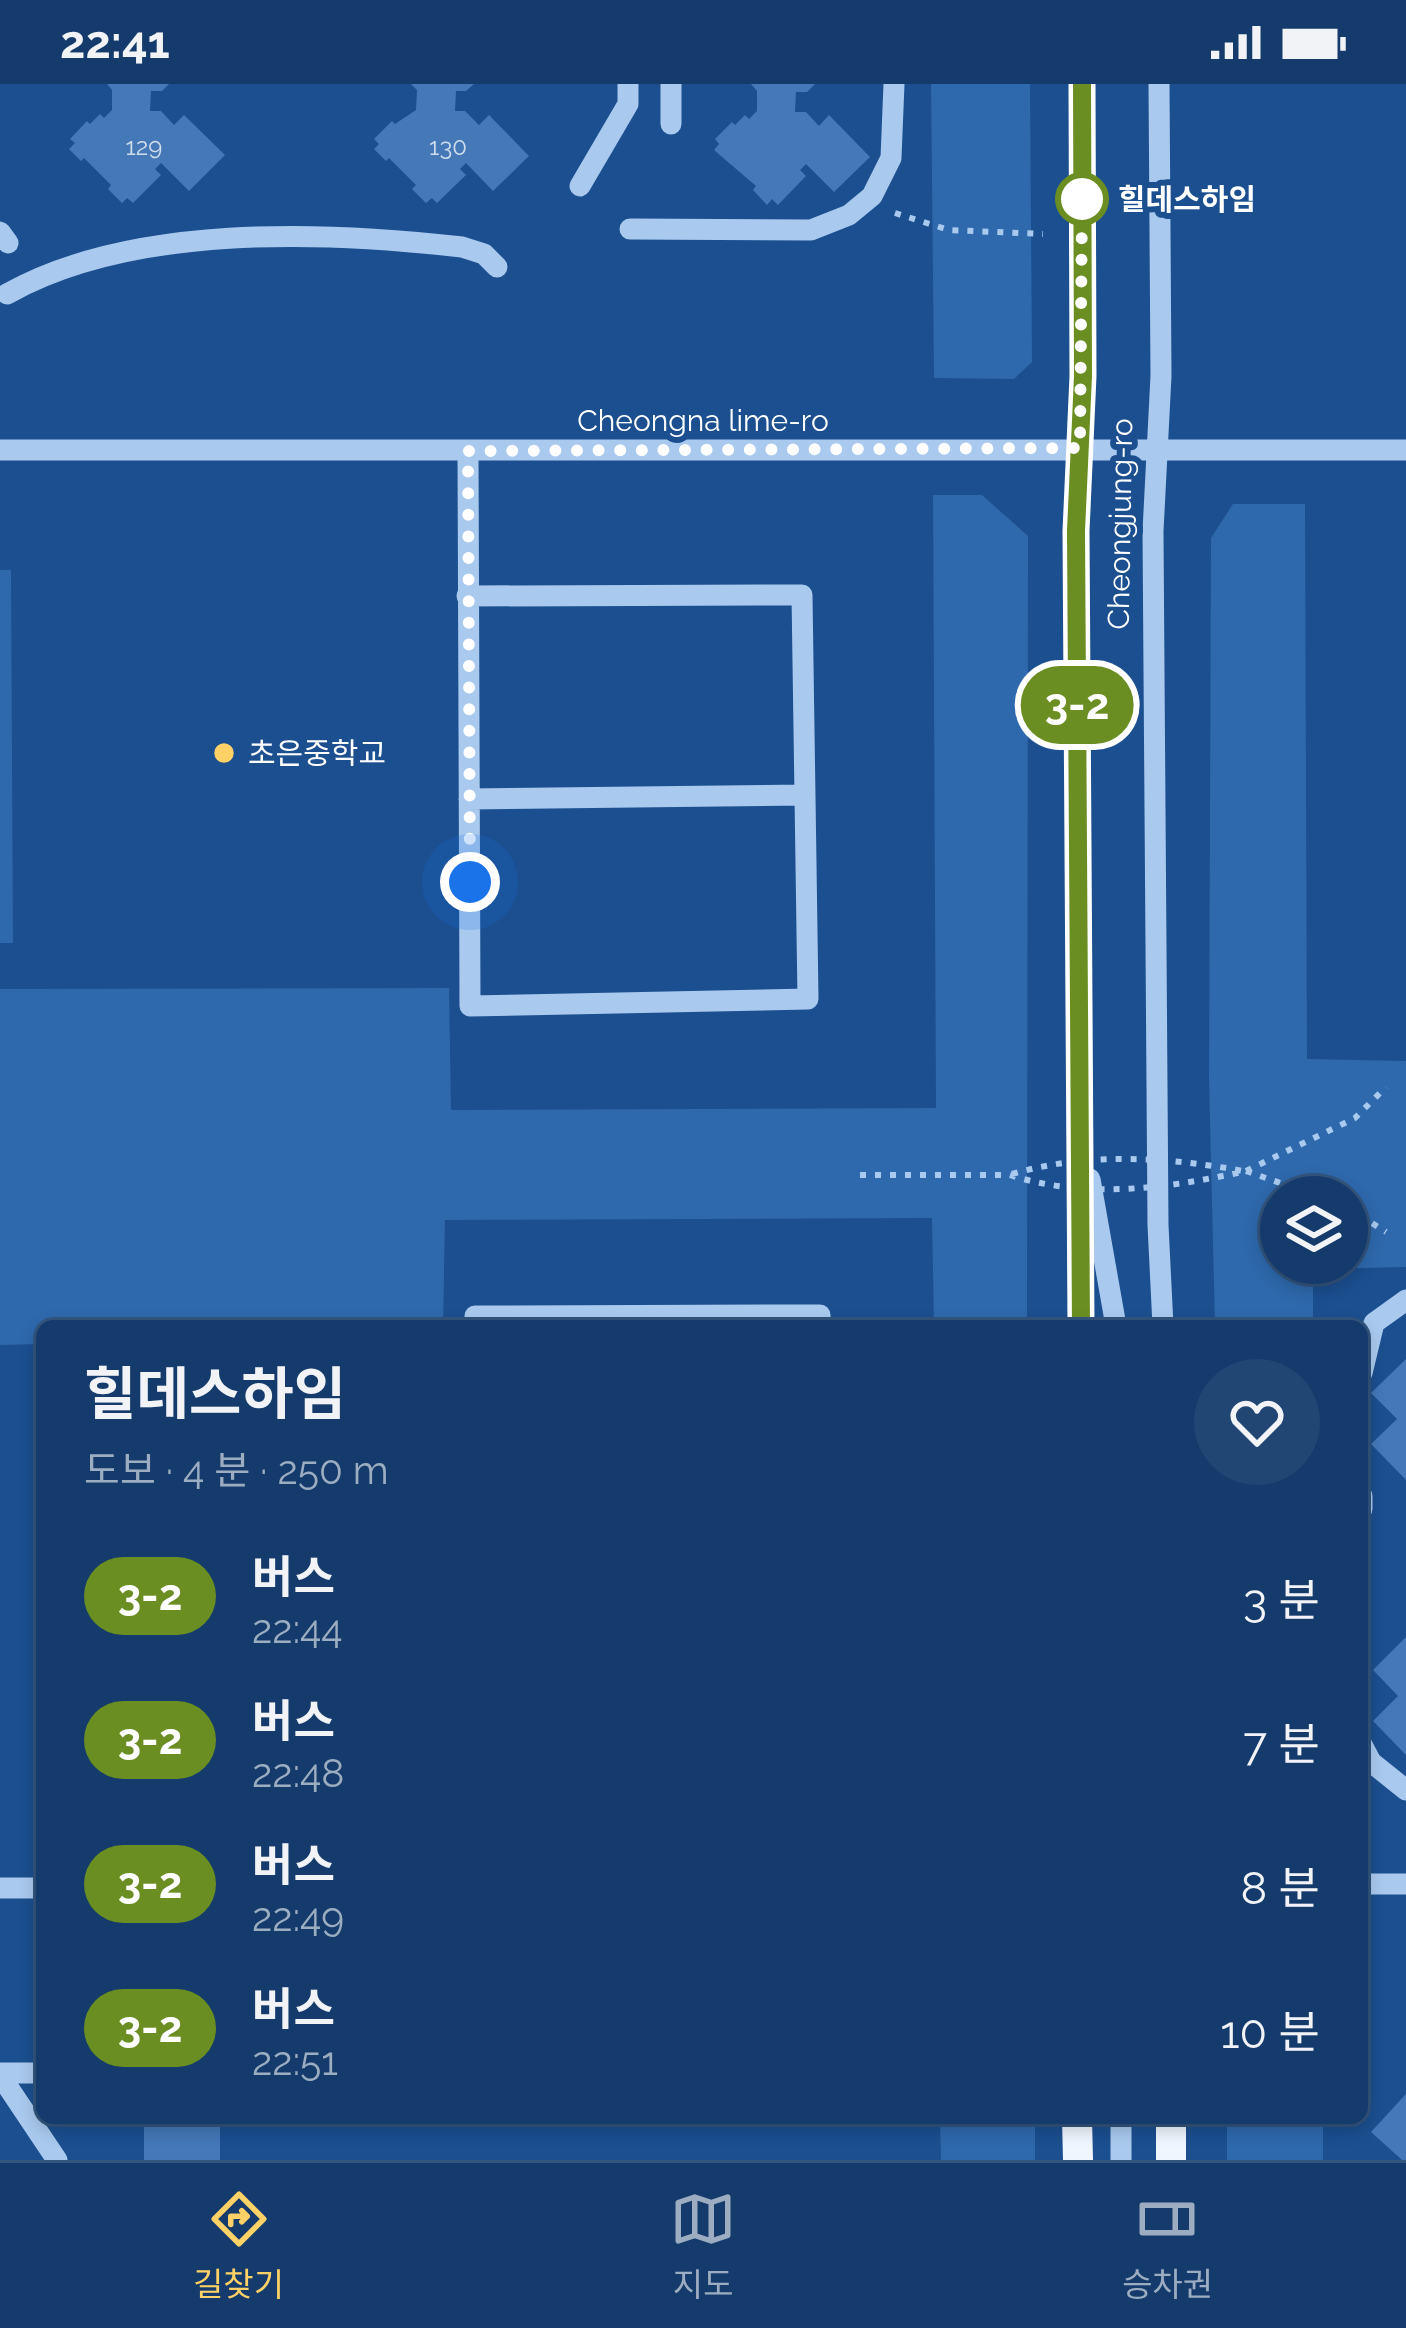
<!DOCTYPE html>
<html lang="ko">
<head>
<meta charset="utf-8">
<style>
  :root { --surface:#143b6b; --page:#214673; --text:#f1f3f6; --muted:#9dadc1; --line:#33557e; --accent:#ffd166 }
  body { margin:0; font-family:Raleway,"Noto Sans KR",sans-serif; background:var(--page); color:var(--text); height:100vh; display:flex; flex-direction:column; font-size:45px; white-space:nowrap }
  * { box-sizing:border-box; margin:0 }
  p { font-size:39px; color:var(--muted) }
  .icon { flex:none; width:66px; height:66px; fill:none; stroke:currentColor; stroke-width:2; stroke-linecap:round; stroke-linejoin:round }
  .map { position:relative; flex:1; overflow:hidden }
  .side { position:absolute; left:36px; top:1236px; width:1332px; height:804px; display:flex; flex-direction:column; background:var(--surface); border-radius:18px; box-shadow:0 6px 18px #0003,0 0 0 3px var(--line) }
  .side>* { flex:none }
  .badge { padding:0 24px; border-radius:39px; font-size:42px; line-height:78px }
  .fabs { position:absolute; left:1260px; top:1092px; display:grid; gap:24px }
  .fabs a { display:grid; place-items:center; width:108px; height:108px; border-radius:50%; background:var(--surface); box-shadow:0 6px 18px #0003,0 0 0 3px var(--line); font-size:60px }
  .you { position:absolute; width:60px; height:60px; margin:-30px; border:9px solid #fff; border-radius:50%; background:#1a73e8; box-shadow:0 0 0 18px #1a73e833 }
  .map>.badge { position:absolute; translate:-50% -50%; box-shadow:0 0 0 6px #fff }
  .round { display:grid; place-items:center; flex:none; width:126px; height:126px; border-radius:63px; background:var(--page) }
  .summary { display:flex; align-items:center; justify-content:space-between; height:204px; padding:0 48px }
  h1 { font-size:57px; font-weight:700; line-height:90px }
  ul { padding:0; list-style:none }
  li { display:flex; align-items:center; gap:36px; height:144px; padding:0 48px }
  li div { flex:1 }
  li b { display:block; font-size:45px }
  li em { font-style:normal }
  li .badge { min-width:132px; font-weight:700; text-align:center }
  .status { display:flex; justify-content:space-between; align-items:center; height:84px; padding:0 60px; background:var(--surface); direction:ltr }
  .status svg { height:33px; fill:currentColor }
  .dock { display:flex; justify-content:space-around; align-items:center; height:168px; border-top:3px solid var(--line); background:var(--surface); font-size:33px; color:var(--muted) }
  .dock a { display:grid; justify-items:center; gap:6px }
  .dock .selected { color:var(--accent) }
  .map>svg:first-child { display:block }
</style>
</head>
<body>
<div class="status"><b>22:41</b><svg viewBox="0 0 49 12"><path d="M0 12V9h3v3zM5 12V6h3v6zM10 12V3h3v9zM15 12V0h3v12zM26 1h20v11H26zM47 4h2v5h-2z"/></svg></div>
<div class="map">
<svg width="1406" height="2076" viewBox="0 0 1406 2076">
  <rect width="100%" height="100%" fill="#1b4f8f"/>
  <path fill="#2e69ad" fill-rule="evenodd" d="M931 0H1030L1032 278 1014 295 934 294Z
    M933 411H982L1028 452 1027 1242H934L932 1134 445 1136 443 1242H42V1260L0 1261V905L449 904 451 1026 936 1024Z
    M1233 420H1305L1307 975 1406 977V1183L1313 1185V1242H1215L1209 995 1211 454ZM1281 1113H1347V1179H1281Z
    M0 486H11L13 859H0Z
    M940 2034H1035V2076H941Z
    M1227 2034H1323V2076H1227Z"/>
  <path fill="#4478b7" d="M107 0H169L162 7H151L150 27H161L174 41 184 31 225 71 189 107 161 79 155 85 161 91 133 119 127 114 122 119 108 105 111 101 84 74 81 77 69 65 75 59 70 55 87 37 90 40 100 30 104 34 112 26V6Z
    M411 0H474L466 7H456L455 27H465L479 41 489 31 529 72 493 107 466 79 460 85 466 91 437 119 432 114 426 119 412 105 416 101 389 74 386 77 374 65 379 60 374 55 392 37 395 40 416 26 417 6Z
    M751 0H815L807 8H796L795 28H806L819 42 829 31 870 73 834 108 806 80 800 86 806 92 778 121 772 115 767 121 753 106 756 102 714 66 719 60 715 55 732 38 735 41 745 31 749 35 757 27V7Z
    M1406 1275V1396L1371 1360 1397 1335 1371 1309Z
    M1406 1553V1671L1373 1637 1398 1612 1373 1586Z
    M1406 2010V2076H1402L1371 2048Z
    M150 2034H220V2076H144V2038H150Z"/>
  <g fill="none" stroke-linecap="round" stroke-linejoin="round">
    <path stroke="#a9c9ee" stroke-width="6" stroke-dasharray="6 9" stroke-linecap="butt" d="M895 129 949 146 1043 150
      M1246 1087 1355 1034 1386 1003
      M1246 1087 1320 1113
      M860 1091H1010
      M1347 1123 1386 1148"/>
    <path stroke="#a9c9ee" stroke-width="21" d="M671 0V40
      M1159 0 1161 292 1153 447 1158 1141 1163 1242
      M580 102 628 20V0
      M630 145 811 146 849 131 872 112 891 74 894 0
      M0 148 8 159
      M7 210C131 140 324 147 462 163L484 170 497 183
      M0 366H1406
      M467 512 802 511 808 915 470 922 468 367
      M469 715 805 711
      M1090 1095 1116 1242
      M475 1242V1232L794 1231H820V1242
      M1081 1242 1076 447 1083 292 1082 0
      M1362 1289 1374 1239 1406 1216
      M1362 1412V1425
      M1362 1661 1371 1678 1406 1706
      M1362 1800H1406
      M0 1804H42
      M0 1989H42
      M0 1991 57 2076
      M1121 2034V2076"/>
    <path stroke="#f0f6ff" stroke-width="30" d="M1077 2034 1078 2076
      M1171 2034V2076"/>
    <path stroke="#a9c9ee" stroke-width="6" stroke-dasharray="6 9" stroke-linecap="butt" d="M1012 1090C1087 1068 1167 1073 1243 1087
      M1010 1091C1086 1116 1170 1104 1246 1087"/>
  </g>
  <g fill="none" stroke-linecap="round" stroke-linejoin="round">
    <g stroke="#fff" stroke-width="27">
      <path id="line" d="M1081 1242 1076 447 1083 292 1082 0"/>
    </g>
    <use href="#line" stroke="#6b8e23" stroke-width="18"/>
    <path stroke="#fff" stroke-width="12" stroke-dasharray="0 21.6" d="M470 798 468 367 1080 364 1082 115"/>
  </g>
  <circle fill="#fff" stroke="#6b8e23" stroke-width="6" cx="1082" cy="115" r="24"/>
  <circle fill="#ffd166" stroke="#1b4f8f" stroke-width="4.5" cx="224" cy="669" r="12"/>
  <g text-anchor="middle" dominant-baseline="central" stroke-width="12" stroke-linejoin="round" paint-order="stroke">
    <g font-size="24" fill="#d0dded">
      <text x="144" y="62">129</text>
      <text x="448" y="62">130</text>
    </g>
    <g font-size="30" font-weight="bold" fill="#fff" stroke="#1b4f8f" text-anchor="start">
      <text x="1118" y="115">힐데스하임</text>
    </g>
    <g font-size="30" fill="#fff" stroke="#1b4f8f">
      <text x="703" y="336">Cheongna lime-ro</text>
      <text transform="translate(1120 440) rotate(-89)">Cheongjung-ro</text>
    </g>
    <g font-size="30" fill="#fff" stroke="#1b4f8f" text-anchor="start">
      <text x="248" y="669">초은중학교</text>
    </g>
  </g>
</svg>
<div class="fabs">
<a><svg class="icon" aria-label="layers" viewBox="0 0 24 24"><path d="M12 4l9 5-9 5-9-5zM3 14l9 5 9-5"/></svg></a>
</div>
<div class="you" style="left:470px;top:798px"></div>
<b class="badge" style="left:1077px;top:621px;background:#6b8e23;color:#fff">3-2</b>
<section class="side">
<div class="summary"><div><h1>힐데스하임</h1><p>도보 · 4 분 · 250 m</p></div><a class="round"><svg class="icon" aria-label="heart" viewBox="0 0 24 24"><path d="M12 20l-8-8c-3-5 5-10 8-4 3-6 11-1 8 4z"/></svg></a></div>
<ul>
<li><span class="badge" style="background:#6b8e23;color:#fff">3-2</span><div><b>버스</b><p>22:44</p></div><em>3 분</em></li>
<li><span class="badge" style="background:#6b8e23;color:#fff">3-2</span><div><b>버스</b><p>22:48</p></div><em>7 분</em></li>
<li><span class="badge" style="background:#6b8e23;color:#fff">3-2</span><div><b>버스</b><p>22:49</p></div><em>8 분</em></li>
<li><span class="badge" style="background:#6b8e23;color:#fff">3-2</span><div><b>버스</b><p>22:51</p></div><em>10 분</em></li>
</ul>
</section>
</div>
<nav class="dock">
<a class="selected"><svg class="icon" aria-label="directions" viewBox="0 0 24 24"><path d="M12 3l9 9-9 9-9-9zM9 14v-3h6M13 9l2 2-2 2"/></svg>길찾기</a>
<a><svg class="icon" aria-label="map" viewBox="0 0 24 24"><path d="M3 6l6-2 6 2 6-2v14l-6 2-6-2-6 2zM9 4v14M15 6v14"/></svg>지도</a>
<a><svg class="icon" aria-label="tickets" viewBox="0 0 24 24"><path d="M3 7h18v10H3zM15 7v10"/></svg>승차권</a>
</nav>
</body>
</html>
